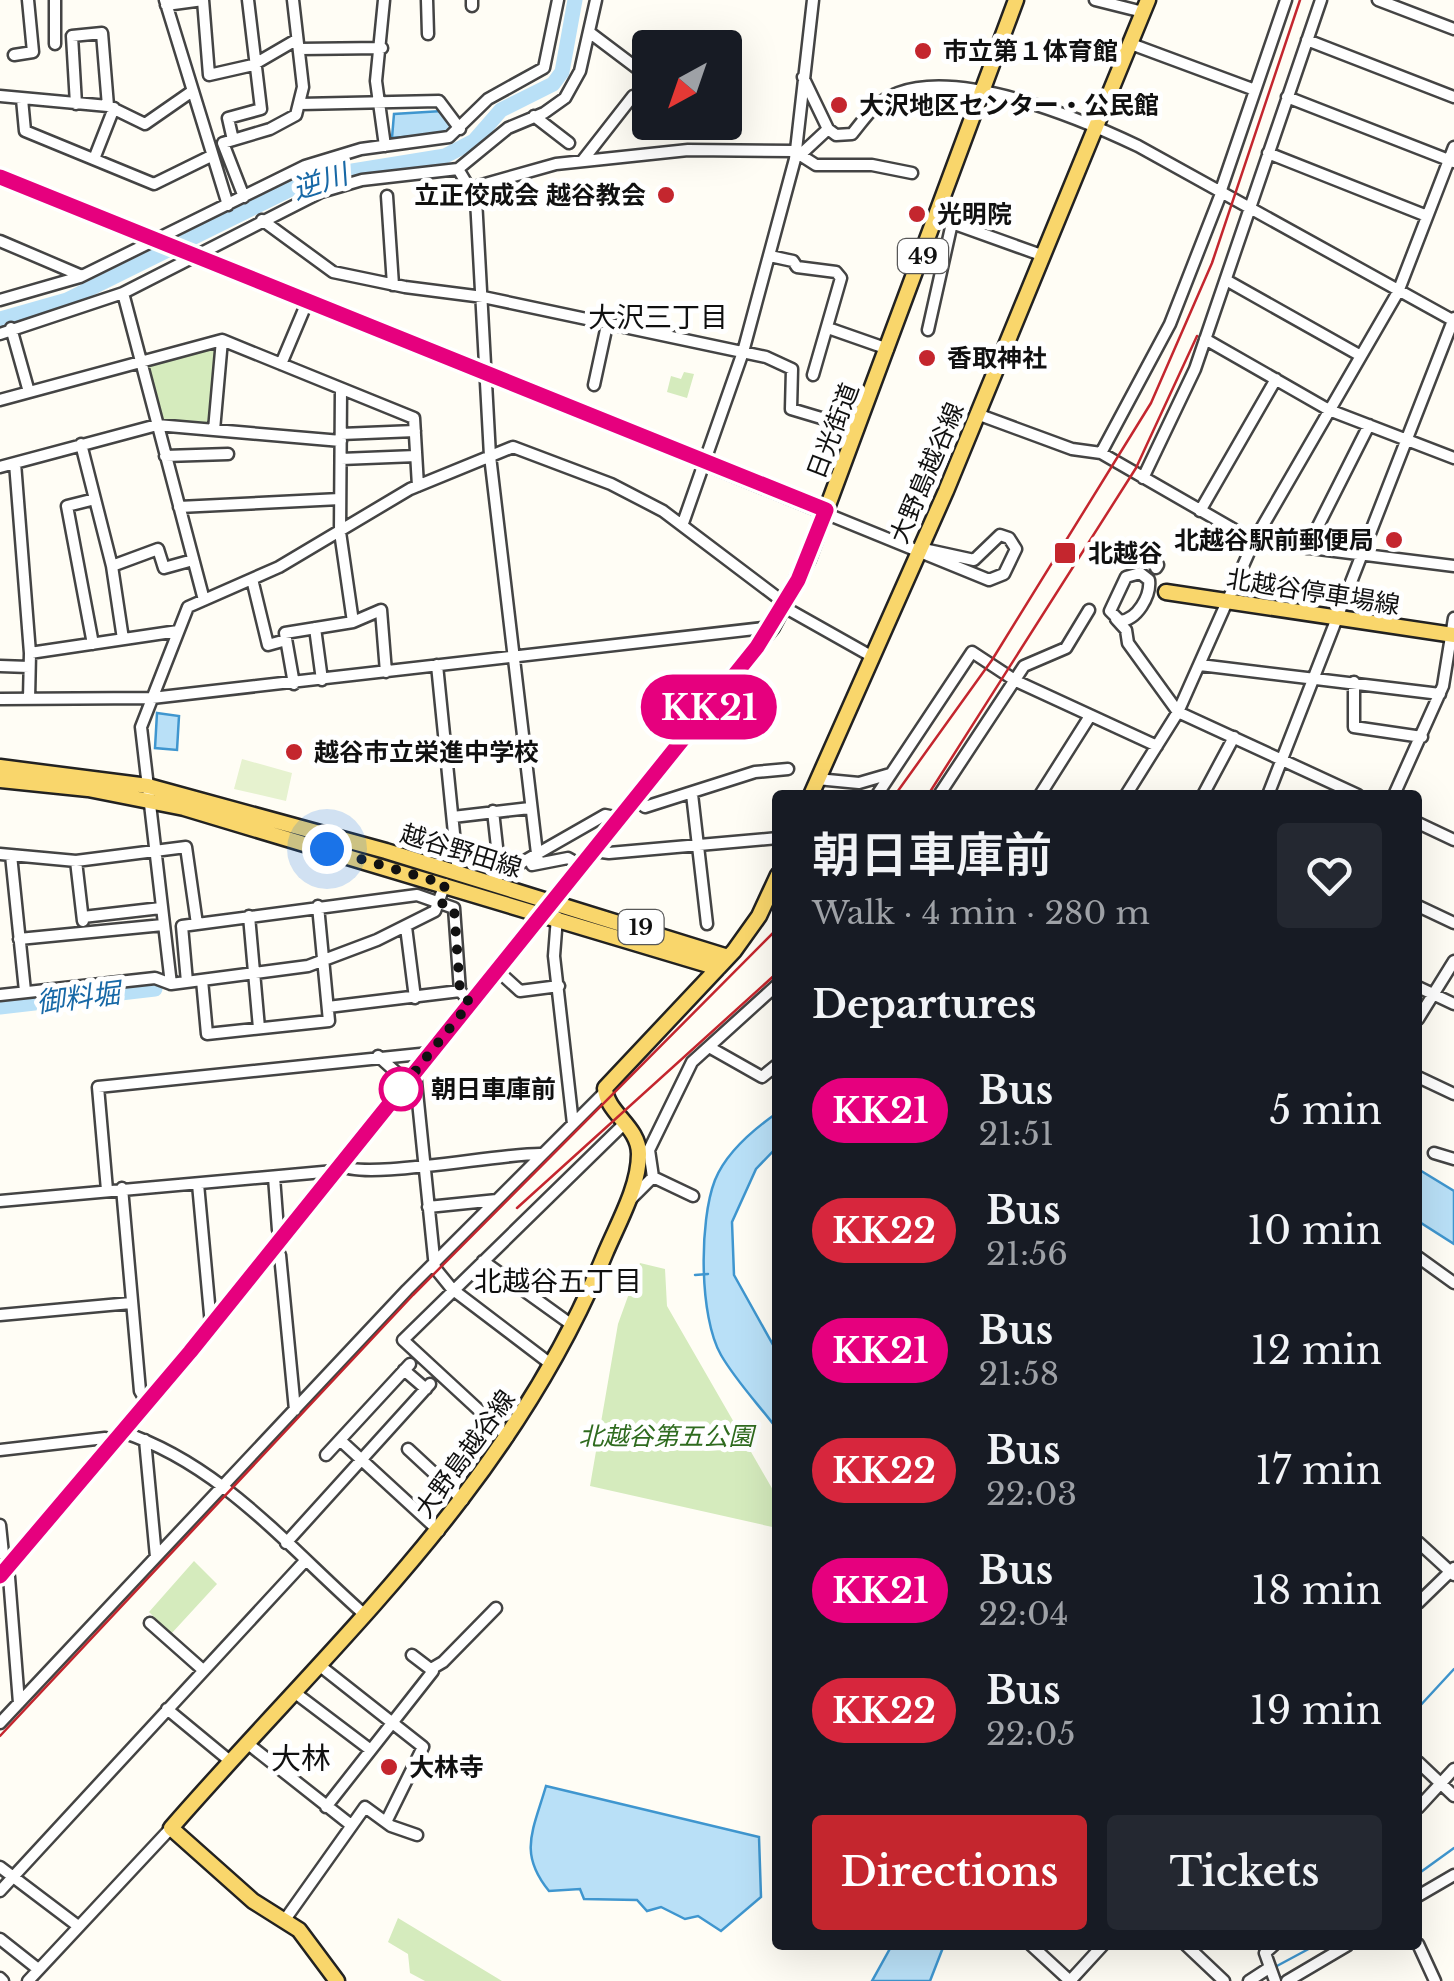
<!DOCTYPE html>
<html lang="en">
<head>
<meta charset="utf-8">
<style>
  :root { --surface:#171b24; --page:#242831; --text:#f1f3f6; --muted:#9ea1a6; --accent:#c4262e }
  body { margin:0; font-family:"Libre Baskerville","Noto Sans JP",serif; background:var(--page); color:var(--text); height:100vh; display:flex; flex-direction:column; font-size:38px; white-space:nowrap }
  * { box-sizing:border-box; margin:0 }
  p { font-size:32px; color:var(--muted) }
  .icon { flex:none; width:55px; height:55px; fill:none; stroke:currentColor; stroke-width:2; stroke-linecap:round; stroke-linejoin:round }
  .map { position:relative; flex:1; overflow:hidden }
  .side { position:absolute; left:772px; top:790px; width:650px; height:1160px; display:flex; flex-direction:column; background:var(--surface); border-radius:10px; box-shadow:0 10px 40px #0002 }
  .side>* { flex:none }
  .badge { padding:0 20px; border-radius:32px; font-size:35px; line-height:65px }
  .needle { width:65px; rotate:220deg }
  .tools { position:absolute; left:632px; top:30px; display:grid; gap:20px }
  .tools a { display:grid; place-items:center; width:110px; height:110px; border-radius:10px; background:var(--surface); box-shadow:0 10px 40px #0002; font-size:50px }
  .you { position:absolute; width:50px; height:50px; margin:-25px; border:8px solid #fff; border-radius:50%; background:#1a73e8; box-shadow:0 0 0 15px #1a73e833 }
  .map>.badge { position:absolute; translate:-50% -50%; box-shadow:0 0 0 5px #fff }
  h2 { padding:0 40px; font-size:38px; line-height:90px }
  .round { display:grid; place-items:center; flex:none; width:105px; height:105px; border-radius:10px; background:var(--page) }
  .summary { display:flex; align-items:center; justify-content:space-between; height:170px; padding:0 40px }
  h1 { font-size:48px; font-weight:600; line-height:75px }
  .primary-button { display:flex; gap:20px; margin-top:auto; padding:20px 40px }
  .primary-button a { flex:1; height:115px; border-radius:10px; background:var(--accent); color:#fff; font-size:40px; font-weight:600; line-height:115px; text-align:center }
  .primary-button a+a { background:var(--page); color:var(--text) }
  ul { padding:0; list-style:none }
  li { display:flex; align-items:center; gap:30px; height:120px; padding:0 40px }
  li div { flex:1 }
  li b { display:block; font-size:38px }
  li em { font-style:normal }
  li .badge { min-width:110px; font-weight:700; text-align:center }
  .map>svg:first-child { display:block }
</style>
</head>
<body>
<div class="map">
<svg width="1454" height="1981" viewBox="0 0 1454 1981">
  <rect width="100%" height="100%" fill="#fffdf5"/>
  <path fill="#d5ebbd" d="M218 344 211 427 160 422 145 365Z
    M684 372 694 374 687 398 667 392 671 376 681 379Z
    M640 1263 665 1269 667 1306 777 1497V1528L590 1486 618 1324Z
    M194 1561 217 1584 171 1634 149 1612Z
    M398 1918 502 1981H425L410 1973 408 1954 388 1942Z"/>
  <path fill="#e6f2cf" d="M242 759 292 773 286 801 234 789Z"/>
  <path fill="#b9e0f7" stroke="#3f96cf" stroke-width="2.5" d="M442 111 454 128 443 134 392 138 394 114Z
    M157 713 179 716 177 750 155 748Z
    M777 1113V1147L756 1169 732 1222 734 1275 777 1352V1429C759 1405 736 1381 721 1355 699 1317 699 1221 715 1180 726 1153 754 1129 777 1113Z
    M1418 1169 1454 1191V1244L1418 1221Z
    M546 1786 759 1837 761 1897 721 1931 698 1916 685 1919 661 1907 647 1911 637 1900 584 1899 580 1889 549 1891C518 1853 533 1831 546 1786Z
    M892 1945H944L930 1981H872Z"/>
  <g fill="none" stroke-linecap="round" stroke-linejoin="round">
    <path stroke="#3f96cf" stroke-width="2.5" d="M695 1275 708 1274
      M1418 1708 1454 1669
      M1418 1874 1454 1848
      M1275 1967 1316 1945"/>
    <path stroke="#b9e0f7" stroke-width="15" d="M0 319 67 300 293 188 340 173 445 156 474 141 501 110 553 84 562 72 575 0
      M0 1007 155 989"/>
    <g stroke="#444" stroke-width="15">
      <path id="minor" d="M55 0V44
        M165 0 228 205
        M384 0 376 81 385 146
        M427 0 428 34
        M1095 0 1143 12
        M1378 0 1454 29
        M166 5 203 0 209 75 253 65 296 40
        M472 6V0
        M589 32 650 78
        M1307 40 1454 97
        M1131 44 1255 90
        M299 49 382 48
        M14 55 33 52 28 0
        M803 77 828 129
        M0 96 108 106 145 124 191 92
        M1287 97 1454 162
        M22 99 25 131 154 184 211 156
        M76 104 72 36 102 33 108 106
        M300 104 439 101 460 129
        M534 116 569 143
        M233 140 228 118 261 109 248 0
        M1268 153 1427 216
        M799 156 828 129 836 135 852 134C867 116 874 102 898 93 962 69 1079 118 1138 146L1454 321
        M94 159 114 108
        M583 160 633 96
        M458 169 476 199 490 456 538 862
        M0 177 989 580 1004 574 1016 549 1009 538 1000 535 974 560 919 548
        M471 188 556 164 688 150 794 151 816 165H872L912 173
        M1221 190 1286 0
        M387 196 393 285
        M244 197 223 143 270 129 296 115 303 87 293 0
        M938 218 1044 256
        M262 220 333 272 405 287 483 297 766 357 792 369 791 409 858 429
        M0 241 82 276
        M770 256 793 261 797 267 836 272 841 278 813 375
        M1226 280 1361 356
        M123 293 204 600
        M0 300 80 277 305 166 361 149 449 137 488 99 544 68 558 0
        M11 328 29 392
        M828 328 888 349
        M928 330 952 223
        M0 334 123 293 321 192 362 180 458 169 508 128 544 113 565 98 580 71 596 0
        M1205 339 1329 410 1454 458
        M281 364 308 300
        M594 385 607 325
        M341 389 340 532 353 622
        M0 400 222 340 414 418 418 486
        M977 414 1072 449 1101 453 1254 541 1454 566
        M214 430 222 340
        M341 434 415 431
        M81 444 112 566 123 639
        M1101 453 1170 324 1222 191
        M165 456 228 454
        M341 459 416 456
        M15 463 30 653 29 699
        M0 467 157 425 341 441
        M1143 478 1195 369 1321 0
        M179 507 340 499
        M1200 511 1276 379
        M683 523 743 352 795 159 813 0
        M1307 548 1369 425
        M1134 553 1135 551
        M112 566 158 549 164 568 193 560
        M1156 568 1158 565
        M1140 573 1149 580C1151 596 1137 620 1120 621L1110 611 1126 577Z
        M252 579 268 645 286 640
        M784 607 871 656
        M1116 619 1126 630 1128 643 1178 712 1358 795
        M315 628 322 680
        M93 644 67 506 95 499
        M30 653 178 631
        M437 665 458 873
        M1200 665 1440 694
        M0 666 29 667
        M1354 682V727L1422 737
        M294 684 285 633 353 622 381 610 386 672
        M0 699 152 698 772 627
        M817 779 859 783 890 774
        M692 794 707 924
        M877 795 972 652 1016 681 1157 746
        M939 795 1024 666 1066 648 1089 610
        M1040 795 1090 716
        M1126 795 1178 712 1254 541 1398 292 1454 147
        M1203 795 1234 737
        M1268 795 1454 318
        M1394 795 1443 686 1454 618
        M635 799 645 807 755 772 788 769
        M493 811 500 874
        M453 817 530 808
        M1418 823 1454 840
        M594 851 609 853 778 838
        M0 854 76 861 186 847 197 924
        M11 855 25 991
        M76 861 83 921
        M532 865 568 858 582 866
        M486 883 605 815 620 818
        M1418 906 1454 923
        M249 916 259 1028
        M83 917 161 908
        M557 917 554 956 573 1124
        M406 927 415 998
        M19 939 163 925
        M497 970 520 991 559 986
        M202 980 207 1034 329 1021 318 906
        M187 982 182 926 417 895 454 908 460 991 471 1003
        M171 984 141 727 188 607 279 567 410 489 513 447 611 484 663 511 786 604
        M1418 987 1454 1004
        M0 995 155 978 171 984 308 966 377 940 435 911 445 884
        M328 1007 460 991
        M1418 1019 1454 961
        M709 1047 762 1077 778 1064
        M378 1056 407 1082
        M415 1072 435 1268 452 1289 552 1365
        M1418 1077 1454 1094
        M649 1150 653 1177
        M1434 1153 1454 1159
        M639 1155 649 1150 692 1062 778 984
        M340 1165C363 1181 502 1153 541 1154
        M274 1177 278 1230 284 1234
        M198 1184 211 1325
        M122 1188 140 1391 147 1403
        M107 1190 98 1087 430 1053
        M0 1201 334 1171
        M629 1201 653 1177 693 1196
        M428 1207 497 1200
        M272 1248 280 1255 295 1410
        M1418 1257 1454 1283
        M483 1261 572 1325
        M0 1315 131 1303
        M404 1370 426 1389
        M122 1432C221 1464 289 1548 365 1615
        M508 1437 403 1340 626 1122
        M145 1440 156 1557
        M340 1440 439 1531
        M408 1449 463 1500
        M0 1450 105 1438 112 1443
        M326 1455 410 1364
        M0 1525 3 1554 12 1562
        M1418 1542 1454 1575
        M286 1543 430 1384
        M3 1572 9 1577 19 1703
        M1418 1603 1454 1568
        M150 1623 203 1670
        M319 1665 423 1747 386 1822
        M431 1669 443 1662 496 1608
        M294 1692 368 1748
        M167 1709 230 1761
        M0 1723 407 1290 604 1093
        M247 1743 351 1825
        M1418 1762 1454 1796
        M326 1807 433 1671 412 1655
        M1418 1808 1454 1769
        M0 1867 78 1926
        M0 1891 305 1561
        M1418 1896 1454 1875
        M284 1921 365 1807 391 1826 417 1835
        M0 1939 38 1969
        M1418 1944 1435 1981
        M1031 1945 1070 1981
        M1186 1945 1224 1981
        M1274 1945 1265 1953 1275 1981
        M0 1978 3 1981
        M28 1981 171 1828
        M1070 1981 1103 1945
        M1249 1981 1269 1968
        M1287 1981 1348 1945"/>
    </g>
    <g stroke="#222" stroke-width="19">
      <path id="major" d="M1166 592 1454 635
        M0 767 148 786 386 851 728 957
        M0 780 88 789 184 808 718 968
        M811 795 946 491 1148 0
        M0 1576 190 1352 772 627 808 559 1016 0
        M337 1981 299 1930 253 1901 171 1828C334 1641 508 1490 605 1254 618 1223 639 1187 639 1154 639 1126 606 1113 605 1088L734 951 759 916 778 875"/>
    </g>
    <use href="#minor" stroke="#fff" stroke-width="10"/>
    <use href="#major" stroke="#f9d66b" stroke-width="14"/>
    <path stroke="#c4262e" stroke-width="2.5" d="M895 795 992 660 1151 403 1212 263 1300 0
      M928 795 1136 468 1197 336
      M517 1208 778 972
      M0 1736 413 1295 778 928"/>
  </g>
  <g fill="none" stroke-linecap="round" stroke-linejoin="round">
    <g stroke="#fff" stroke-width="22">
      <path id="line" d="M0 177 826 510 798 580 757 647 190 1352 0 1576"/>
    </g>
    <use href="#line" stroke="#e6007e" stroke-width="15"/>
    <path stroke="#111" stroke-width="10" stroke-dasharray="0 18" d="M327 849 445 884 441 903 454 908 460 991 470 1003 401 1089"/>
  </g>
  <g fill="#c4262e" stroke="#fff" stroke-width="4">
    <circle cx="923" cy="51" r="10"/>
    <circle cx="839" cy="105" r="10"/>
    <circle cx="666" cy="195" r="10"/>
    <circle cx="917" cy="214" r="10"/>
    <circle cx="927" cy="358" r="10"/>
    <circle cx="1394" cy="540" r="10"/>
    <rect x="1053" y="541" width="24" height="24" rx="5"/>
    <circle cx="294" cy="752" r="10"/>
    <circle cx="389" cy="1767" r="10"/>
  </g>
  <circle fill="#fff" stroke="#e6007e" stroke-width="5" cx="401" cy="1089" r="20"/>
  <g text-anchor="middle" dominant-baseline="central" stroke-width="10" stroke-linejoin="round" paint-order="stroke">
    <g fill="#fff" stroke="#585858" stroke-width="2.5">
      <rect x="898" y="239" width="50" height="34" rx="8"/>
      <rect x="618.5" y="910" width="45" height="34" rx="8"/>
    </g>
    <g font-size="22" font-weight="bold" fill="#111">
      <text x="923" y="256">49</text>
      <text x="641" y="927">19</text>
    </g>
    <g font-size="25" font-weight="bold" fill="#111" stroke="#fff" text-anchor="start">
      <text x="943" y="51">市立第１体育館</text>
      <text x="859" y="105">大沢地区センター・公民館</text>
      <text x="646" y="195" text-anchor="end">立正佼成会 越谷教会</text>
      <text x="937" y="214">光明院</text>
      <text x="947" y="358">香取神社</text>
      <text x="1374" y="540" text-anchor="end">北越谷駅前郵便局</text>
      <text x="1088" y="553">北越谷</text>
      <text x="314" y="752">越谷市立栄進中学校</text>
      <text x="409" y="1767">大林寺</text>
    </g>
    <g font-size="25" fill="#111" stroke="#fff">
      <text transform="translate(833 431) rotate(-69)">日光街道</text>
      <text transform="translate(927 473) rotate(-67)">大野島越谷線</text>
      <text transform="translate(1313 592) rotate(9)">北越谷停車場線</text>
      <text transform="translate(461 851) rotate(17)">越谷野田線</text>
      <text transform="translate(465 1454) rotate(-54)">大野島越谷線</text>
    </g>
    <g font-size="25" font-weight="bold" fill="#111" stroke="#fff" text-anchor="start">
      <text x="431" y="1089">朝日車庫前</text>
    </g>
    <g font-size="25" font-style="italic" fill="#2f6b1f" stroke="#fff">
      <text x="666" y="1436">北越谷第五公園</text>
    </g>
    <g font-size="28" font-style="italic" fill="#1768a6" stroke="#fff">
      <text transform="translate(320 182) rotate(-18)">逆川</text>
      <text transform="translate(78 998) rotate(-7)">御料堀</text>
    </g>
    <g font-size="28" fill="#111" stroke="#fff">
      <text x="658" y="317">大沢三丁目</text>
      <text x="558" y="1281">北越谷五丁目</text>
    </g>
    <g font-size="30" fill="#111" stroke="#fff">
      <text x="301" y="1758">大林</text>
    </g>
  </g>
</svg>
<div class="tools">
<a><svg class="needle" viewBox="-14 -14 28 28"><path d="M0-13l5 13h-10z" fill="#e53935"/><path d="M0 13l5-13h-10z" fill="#9ea1a6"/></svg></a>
</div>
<div class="you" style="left:327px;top:849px"></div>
<b class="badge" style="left:709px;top:707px;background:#e6007e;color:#fff">KK21</b>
<section class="side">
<div class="summary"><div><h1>朝日車庫前</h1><p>Walk · 4 min · 280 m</p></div><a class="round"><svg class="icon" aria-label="heart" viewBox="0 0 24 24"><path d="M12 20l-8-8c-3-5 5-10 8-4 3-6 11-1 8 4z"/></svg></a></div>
<h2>Departures</h2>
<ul>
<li><span class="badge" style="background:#e6007e;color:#fff">KK21</span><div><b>Bus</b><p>21:51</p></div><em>5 min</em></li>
<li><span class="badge" style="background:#d7263d;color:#fff">KK22</span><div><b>Bus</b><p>21:56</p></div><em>10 min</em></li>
<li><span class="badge" style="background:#e6007e;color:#fff">KK21</span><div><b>Bus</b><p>21:58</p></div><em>12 min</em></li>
<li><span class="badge" style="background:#d7263d;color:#fff">KK22</span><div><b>Bus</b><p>22:03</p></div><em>17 min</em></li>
<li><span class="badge" style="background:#e6007e;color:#fff">KK21</span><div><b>Bus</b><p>22:04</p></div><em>18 min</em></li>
<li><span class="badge" style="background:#d7263d;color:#fff">KK22</span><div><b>Bus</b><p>22:05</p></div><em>19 min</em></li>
</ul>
<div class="primary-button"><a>Directions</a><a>Tickets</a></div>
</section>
</div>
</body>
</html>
